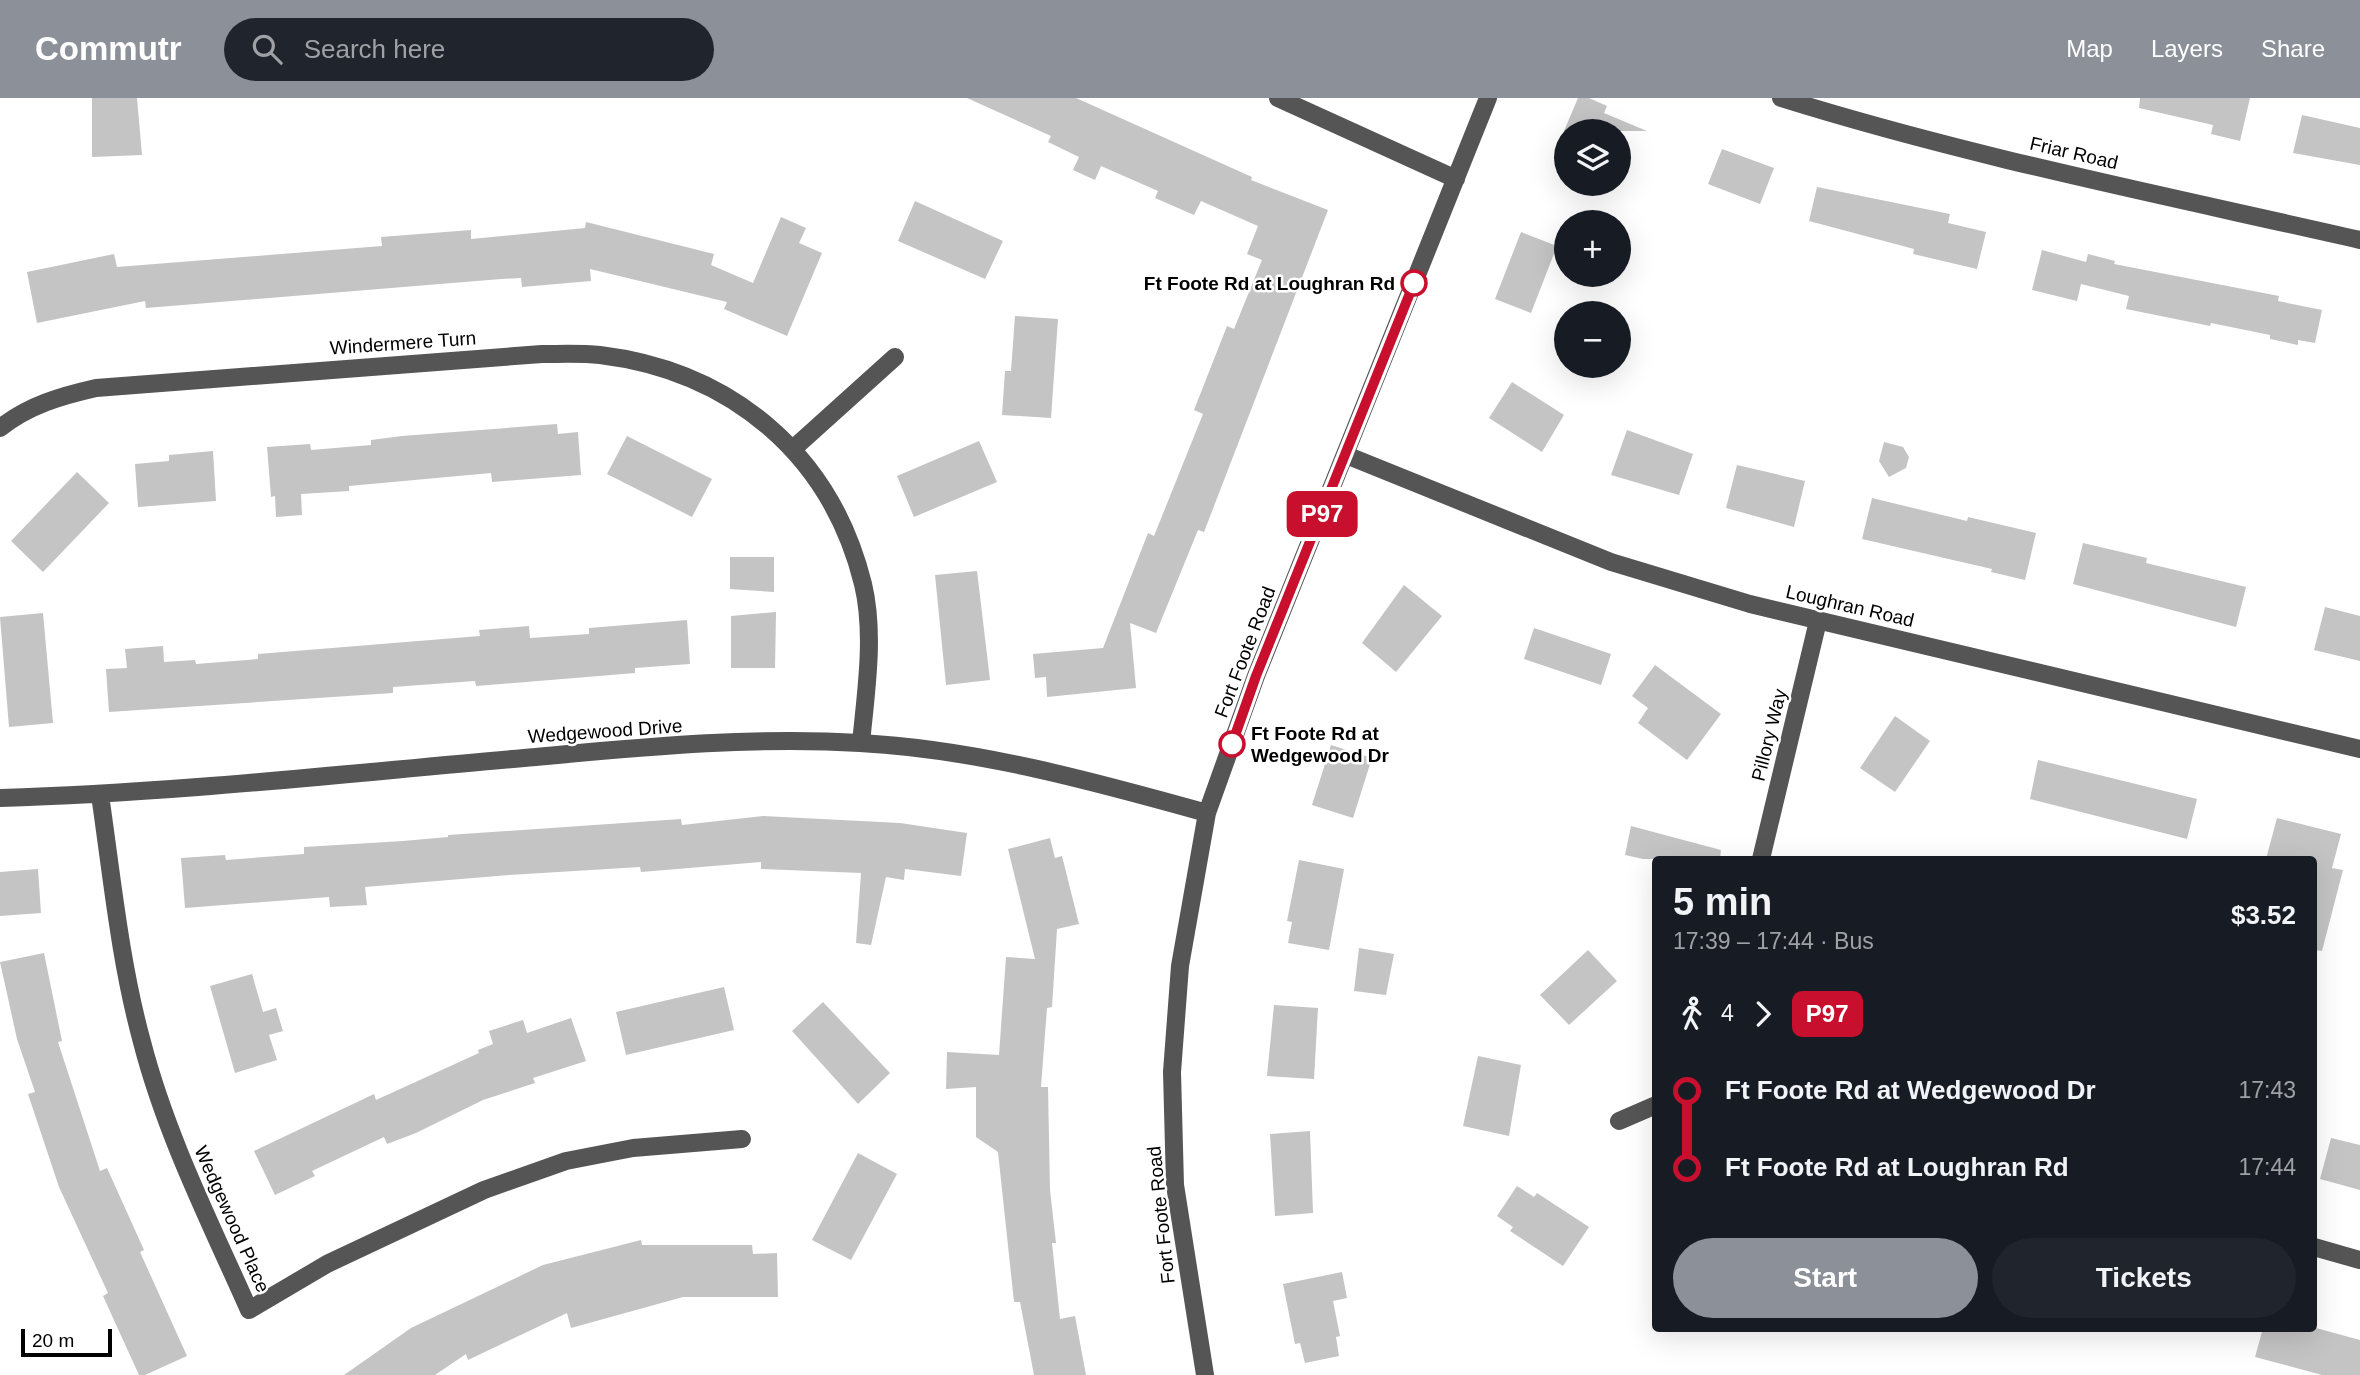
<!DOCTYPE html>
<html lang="en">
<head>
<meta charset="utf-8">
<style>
  :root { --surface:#171b24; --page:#20242c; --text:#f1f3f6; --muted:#9ea1a6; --accent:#8c9099 }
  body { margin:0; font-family:Helvetica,sans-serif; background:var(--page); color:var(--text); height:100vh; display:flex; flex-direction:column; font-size:26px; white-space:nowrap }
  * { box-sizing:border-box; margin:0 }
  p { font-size:23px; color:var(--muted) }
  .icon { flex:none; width:38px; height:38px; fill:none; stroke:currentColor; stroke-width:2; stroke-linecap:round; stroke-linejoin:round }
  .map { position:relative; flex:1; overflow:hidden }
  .details { position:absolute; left:1652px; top:758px; width:665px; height:476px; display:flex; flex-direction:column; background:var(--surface); border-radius:7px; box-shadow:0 7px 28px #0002 }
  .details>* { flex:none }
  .badge { padding:0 14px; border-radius:10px; font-size:24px; line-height:46px }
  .tools { position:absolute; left:1554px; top:21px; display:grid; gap:14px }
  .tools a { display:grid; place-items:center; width:77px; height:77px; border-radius:50%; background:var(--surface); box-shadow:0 7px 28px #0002; font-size:35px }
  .scale { position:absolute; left:21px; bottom:18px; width:91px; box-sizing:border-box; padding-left:7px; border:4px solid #000; border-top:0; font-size:19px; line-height:24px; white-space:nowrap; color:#000; -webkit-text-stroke:5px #fff; paint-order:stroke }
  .map>.badge { position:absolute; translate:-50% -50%; box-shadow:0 0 0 4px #fff }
  .legs { display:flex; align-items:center; gap:10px; height:77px; padding:0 21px; font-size:23px }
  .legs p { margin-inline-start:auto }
  .overview { display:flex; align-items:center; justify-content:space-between; height:119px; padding:0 21px }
  h1 { font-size:38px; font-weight:700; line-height:52px }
  .cta { display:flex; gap:14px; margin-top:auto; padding:14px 21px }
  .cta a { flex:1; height:80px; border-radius:42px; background:var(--accent); color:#fff; font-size:28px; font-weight:700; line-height:80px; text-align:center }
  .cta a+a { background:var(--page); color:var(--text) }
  ul { padding:0 21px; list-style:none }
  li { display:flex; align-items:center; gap:24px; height:77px; font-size:26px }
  li i { display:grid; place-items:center; width:10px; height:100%; margin:0 9px; background:currentColor }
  li i::after { content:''; width:18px; height:18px; margin:-9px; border:5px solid; border-radius:50%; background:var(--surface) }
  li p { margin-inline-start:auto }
  li:first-child i { background:linear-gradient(#0000 50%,currentColor 0) }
  li:last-child i { background:linear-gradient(currentColor 50%,#0000 0) }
  header { display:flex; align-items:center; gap:42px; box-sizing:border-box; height:98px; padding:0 35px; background:var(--accent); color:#fff }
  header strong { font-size:33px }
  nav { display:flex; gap:38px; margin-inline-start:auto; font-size:24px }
  .search { width:490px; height:63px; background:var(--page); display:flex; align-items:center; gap:18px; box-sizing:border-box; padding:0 24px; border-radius:38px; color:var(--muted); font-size:26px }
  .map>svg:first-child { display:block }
</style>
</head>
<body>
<header>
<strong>Commutr</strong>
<div class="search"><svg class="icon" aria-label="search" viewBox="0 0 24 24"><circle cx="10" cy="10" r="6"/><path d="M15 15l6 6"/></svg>Search here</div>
<nav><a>Map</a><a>Layers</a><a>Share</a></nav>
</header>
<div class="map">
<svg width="2360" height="1277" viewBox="0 0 2360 1277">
  <rect width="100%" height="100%" fill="#fff"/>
  <path fill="#c4c4c4" d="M92 0H137L142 57 92 59Z
    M967 0H1076L1252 79 1251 82 1328 112 1204 434 1198 432 1156 535 1130 525 1136 590 1047 599 1046 579 1035 580 1033 556 1103 550 1148 435 1154 438 1203 316 1194 312 1227 228 1234 231 1262 162 1247 156 1258 128 1201 103 1194 117 1155 100 1158 93 1101 68 1095 82 1073 72 1079 59 1048 44 1051 38Z
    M1578 0H1589L1607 8 1604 15 1647 33H1564Z
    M2140 0H2250L2240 43 2211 36 2213 27 2139 10Z
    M2302 17 2360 30V67L2293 55Z
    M1722 51 1774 70 1760 106 1708 86Z
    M1817 89 1950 116 1948 125 1986 134 1977 171 1913 156 1914 151 1809 123Z
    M915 103 1003 143 985 181 898 143Z
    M781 119 806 130 799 145 822 155 787 238 724 211 727 204 590 171 591 183 522 189 521 180 501 181 146 210 145 203 37 225 27 174 114 156 117 169 382 148 381 139 471 132V141L585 130 586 124 714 156 711 167 753 185Z
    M1521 134 1557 148 1531 215 1495 201Z
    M2042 152 2086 164 2088 156 2115 163 2114 166 2279 198 2278 203 2322 212 2315 245 2298 242V247L2270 241V237L2211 225 2210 228 2126 211 2129 198 2081 186 2077 203 2032 192Z
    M1015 218 1058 221 1051 320 1002 317 1005 273H1011Z
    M1512 284 1564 317 1542 354 1489 320Z
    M557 326 558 336 578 334 581 377 492 384 491 375 349 388V393L301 396 302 417 276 419 275 398 271 399 267 349 310 346 311 352 371 347V342L402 338Z
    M1627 332 1693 356 1679 397 1611 377Z
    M627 338 712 381 692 419 607 376Z
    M979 343 997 384 914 419 897 378Z
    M1884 344 1903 349 1909 359 1906 370 1889 379 1879 363Z
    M213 353 216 403 138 409 135 366 169 363V357Z
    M1737 367 1805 383 1794 429 1726 410Z
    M77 374 109 405 43 474 11 443Z
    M1872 400 1967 423 1968 419 2036 435 2025 482 1991 474 1992 471 1862 441Z
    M2083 445 2147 460 2146 465 2246 489 2236 529 2073 486Z
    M730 459H774V494L730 491Z
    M977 473 990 582 946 587 935 477Z
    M1404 487 1442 518 1396 574 1362 545Z
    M2325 509 2360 518V563L2314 552Z
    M776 514 775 570H731V518Z
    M43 515 53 625 9 629 0 519Z
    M687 522 690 566 635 570V575L476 588 475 583 393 589V595L109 614 106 571 127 570 125 551 163 548 164 564 195 562 196 566 258 561V556L480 538 479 532 529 528 530 540 589 536V530Z
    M1534 530 1611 556 1601 587 1524 561Z
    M1655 567 1721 616 1687 662 1638 625 1648 610 1632 598Z
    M1895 618 1930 643 1895 694 1860 670Z
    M1331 647 1372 660 1353 720 1312 707Z
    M2038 662 2197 701 2187 741 2030 701Z
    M763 718 900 725 967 735 961 778 905 771 904 782 886 779 871 847 856 845 861 775 761 771V764L641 774 640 769 509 777 365 789 367 807 330 809 329 799 185 810 181 760 225 757 226 762 304 756V749L403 743 448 739V737L681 721 682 727Z
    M2277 720 2341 736 2332 770 2343 772 2322 853 2314 852V761H2266Z
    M1631 728 1721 752 1720 761H1643L1625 757Z
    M1050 740 1055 760 1062 758 1079 826 1057 831 1052 909 1047 910 1041 989H1048L1050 1092 1056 1145H1052L1060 1221 1075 1218 1086 1277H1034L1020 1204H1014L998 1054 976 1039V989L946 991 947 954 999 957 1006 859 1035 861 1008 751Z
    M1299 762 1344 771 1329 852 1288 845 1292 824 1287 823Z
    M38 771 41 815 0 818V774Z
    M1359 850 1394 856 1386 897 1354 893Z
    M1588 852 1617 883 1569 927 1540 897Z
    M44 855 62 943 58 944 100 1073 107 1070 144 1152 140 1154 187 1258 145 1277H139L103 1198 108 1195 59 1089 28 996 35 994 17 941 0 864Z
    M252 876 263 914 276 910 283 933 269 937 277 962 235 975 210 888Z
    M724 889 734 932 626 957 616 914Z
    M823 904 890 975 858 1006 792 933Z
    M1274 907 1318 910 1314 981 1267 978Z
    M571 920 586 963 533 980 535 985 483 1002 416 1035 387 1046 384 1039 312 1073 315 1078 275 1097 254 1053 374 996 376 1002 479 955 478 952 493 946 489 933 523 922 527 935Z
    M1478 958 1521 967 1509 1038 1463 1028Z
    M1310 1033 1313 1115 1275 1118 1270 1036Z
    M2331 1040 2360 1047V1092L2320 1081Z
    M858 1055 897 1076 851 1162 812 1142Z
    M1517 1088 1534 1099 1537 1095 1589 1129 1563 1168 1510 1133 1513 1129 1497 1118Z
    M641 1142 642 1147H752L753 1156 777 1155 778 1199H683L571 1230 567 1215 468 1262 466 1256 435 1277H344L411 1230 543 1167Z
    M1342 1174 1347 1200 1333 1203 1340 1238 1336 1239 1339 1258 1305 1265 1300 1245 1295 1246 1283 1186Z
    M2263 1230H2316L2360 1242V1277H2322L2255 1259Z"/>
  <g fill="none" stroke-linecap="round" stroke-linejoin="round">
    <path stroke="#555" stroke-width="18" d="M1278 0 1456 81
      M1781 0C1970 59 2167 98 2360 142
      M0 330C29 307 61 298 96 290L542 256C561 256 581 255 600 257 731 273 831 356 863 486 875 536 866 593 861 645
      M794 350 895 259
      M1346 357 1611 464 1750 506 2360 651
      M100 697C112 779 120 864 142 944 166 1037 210 1124 249 1212L327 1166 484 1092 566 1063 633 1050 742 1041
      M0 700C175 695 350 675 524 660 635 650 749 638 860 645 976 651 1096 684 1207 715
      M1761 761 1818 523
      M1619 1023 1656 1007
      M2314 1149 2360 1162
      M1205 1277 1175 1087 1172 974 1180 868 1207 715 1256 578 1488 0"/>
  </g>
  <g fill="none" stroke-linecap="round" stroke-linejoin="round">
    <g stroke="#fff" stroke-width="16">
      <path id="line-1" d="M1232 646 1256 578 1414 185"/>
    </g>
    <use href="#line-1" stroke="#c8102e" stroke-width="10"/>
  </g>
  <g fill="#fff" stroke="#c8102e" stroke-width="3.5">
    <circle cx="1414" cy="185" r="12"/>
    <circle cx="1232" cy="646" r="12"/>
  </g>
  <g text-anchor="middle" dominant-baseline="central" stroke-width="5" stroke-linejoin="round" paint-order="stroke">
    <g font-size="19" fill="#000" stroke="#fff">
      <text transform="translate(2074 55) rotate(13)">Friar Road</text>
      <text transform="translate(403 245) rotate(-4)">Windermere Turn</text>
      <text transform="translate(1850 508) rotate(13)">Loughran Road</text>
      <text transform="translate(1245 554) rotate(-69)">Fort Foote Road</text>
      <text transform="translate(605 633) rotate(-4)">Wedgewood Drive</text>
      <text transform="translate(1769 637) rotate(-76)">Pillory Way</text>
      <text transform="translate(1161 1117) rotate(-96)">Fort Foote Road</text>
      <text transform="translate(232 1121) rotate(66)">Wedgewood Place</text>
    </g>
    <g font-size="19" font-weight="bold" fill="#000" stroke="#fff" text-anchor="end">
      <text x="1395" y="185">Ft Foote Rd at Loughran Rd</text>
      <text x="1251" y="635" text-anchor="start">Ft Foote Rd at<tspan x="1251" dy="22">Wedgewood Dr</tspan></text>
    </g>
  </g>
</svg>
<div class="tools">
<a><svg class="icon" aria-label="layers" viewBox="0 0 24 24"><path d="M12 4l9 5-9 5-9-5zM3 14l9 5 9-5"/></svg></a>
<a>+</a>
<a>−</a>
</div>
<div class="scale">20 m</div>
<b class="badge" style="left:1322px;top:416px;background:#c8102e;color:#fff">P97</b>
<section class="details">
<div class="overview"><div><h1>5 min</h1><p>17:39 – 17:44 · Bus</p></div><b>$3.52</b></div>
<div class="legs"><svg class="icon" aria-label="walk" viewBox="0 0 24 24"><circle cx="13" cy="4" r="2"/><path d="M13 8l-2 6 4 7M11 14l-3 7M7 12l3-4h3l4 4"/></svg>4<svg class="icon" aria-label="forward" viewBox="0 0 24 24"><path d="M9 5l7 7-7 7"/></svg><b class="badge" style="background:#c8102e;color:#fff">P97</b></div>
<ul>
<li><i style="color:#c8102e"></i><b>Ft Foote Rd at Wedgewood Dr</b><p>17:43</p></li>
<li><i style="color:#c8102e"></i><b>Ft Foote Rd at Loughran Rd</b><p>17:44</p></li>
</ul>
<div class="cta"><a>Start</a><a>Tickets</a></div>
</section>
</div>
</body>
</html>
